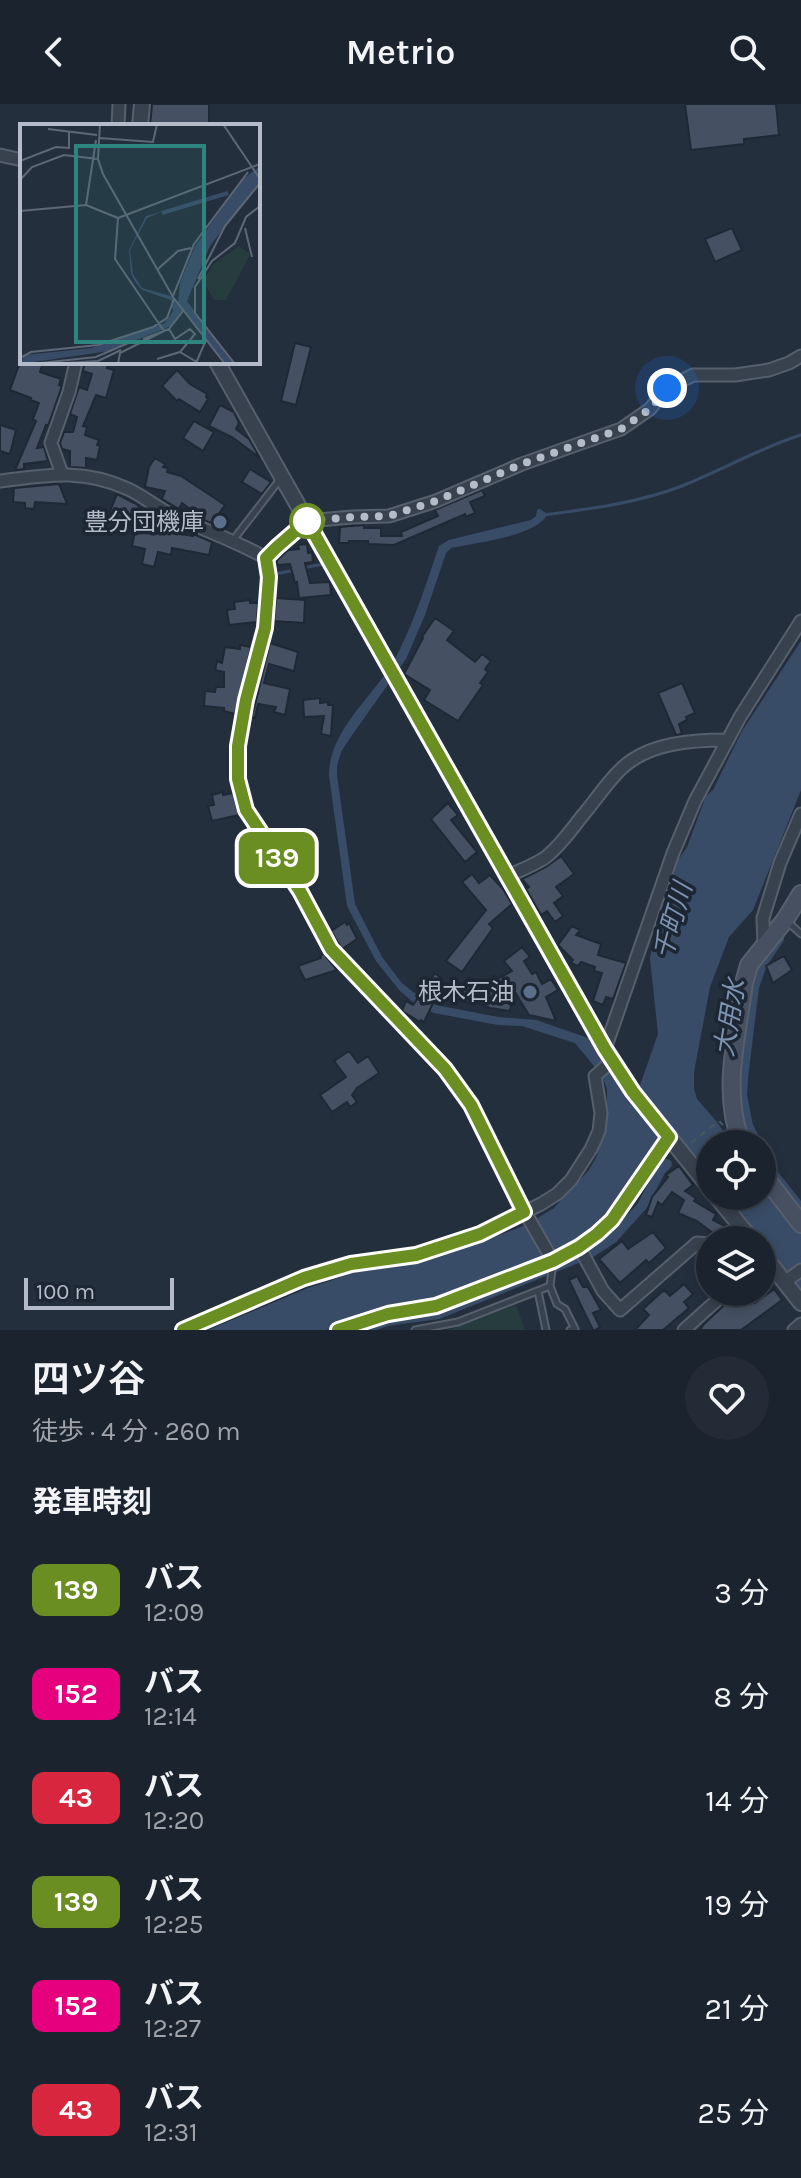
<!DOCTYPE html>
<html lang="ja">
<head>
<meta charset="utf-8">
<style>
  :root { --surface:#1b232e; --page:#242b36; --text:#f1f3f6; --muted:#a0a4aa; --line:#39404a }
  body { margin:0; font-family:Karla,"Noto Sans JP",sans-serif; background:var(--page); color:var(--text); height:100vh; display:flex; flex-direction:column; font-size:30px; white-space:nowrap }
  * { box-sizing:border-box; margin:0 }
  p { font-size:26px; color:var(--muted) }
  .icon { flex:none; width:44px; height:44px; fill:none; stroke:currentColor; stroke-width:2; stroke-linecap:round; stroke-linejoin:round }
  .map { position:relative; height:1226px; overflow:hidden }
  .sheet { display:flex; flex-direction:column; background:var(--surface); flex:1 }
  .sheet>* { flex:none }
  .badge { padding:0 16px; border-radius:12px; font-size:28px; line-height:52px }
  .fabs { position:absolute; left:696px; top:1026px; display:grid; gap:16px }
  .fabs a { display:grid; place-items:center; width:80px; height:80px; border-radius:50%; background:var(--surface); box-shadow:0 4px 12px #0003,0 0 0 2px var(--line); font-size:40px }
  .scale { position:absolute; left:24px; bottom:20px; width:150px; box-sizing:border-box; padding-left:8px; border:4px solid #b4bcc9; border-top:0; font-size:22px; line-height:28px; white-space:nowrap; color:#b4bcc9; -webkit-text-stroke:6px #1d2633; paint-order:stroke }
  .you { position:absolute; width:40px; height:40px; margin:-20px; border:6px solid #fff; border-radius:50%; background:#1a73e8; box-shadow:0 0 0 12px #1a73e833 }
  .map>.badge { position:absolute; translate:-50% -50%; box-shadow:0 0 0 4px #fff }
  h2 { padding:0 32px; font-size:30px; line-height:72px }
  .round { display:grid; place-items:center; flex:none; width:84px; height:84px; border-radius:42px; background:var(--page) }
  .summary { display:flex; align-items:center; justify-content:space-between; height:136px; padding:0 32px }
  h1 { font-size:38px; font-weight:600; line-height:60px }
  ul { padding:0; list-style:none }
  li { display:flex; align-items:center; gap:24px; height:104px; padding:0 32px }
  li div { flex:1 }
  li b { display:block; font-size:30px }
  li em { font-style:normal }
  li .badge { min-width:88px; font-weight:700; text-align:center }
  header { display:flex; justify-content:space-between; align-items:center; height:104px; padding:0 32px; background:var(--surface); font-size:36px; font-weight:600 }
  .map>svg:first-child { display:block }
</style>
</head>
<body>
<header><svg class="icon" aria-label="back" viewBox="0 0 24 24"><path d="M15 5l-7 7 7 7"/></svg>Metrio<svg class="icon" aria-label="search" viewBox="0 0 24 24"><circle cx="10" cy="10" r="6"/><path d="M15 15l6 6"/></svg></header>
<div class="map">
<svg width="801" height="1226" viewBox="0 0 801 1226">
  <rect width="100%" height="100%" fill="#242f3e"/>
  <path fill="#263c3f" d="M516 1201 525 1226H449Z"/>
  <path fill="#394c67" d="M540 405 546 409V413C528 434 478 438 451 444L446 449 425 511 406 555 350 634 341 648 337 662V671L355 800 382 853 401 878 413 888 436 901 498 913 536 916 591 935 609 967 631 996 639 984 658 930 650 854 657 820 672 779 674 762 687 743 706 692 713 686 742 627 801 537V686L753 806 729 833 710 883 694 968V985L697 995 717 1018 732 1040H710V1071L670 1021C631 1067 615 1117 560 1149L431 1199 351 1217 326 1226H208L308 1184 360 1167 418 1158 462 1145 526 1121 554 1104 589 1066 597 1052 607 1016V985L602 972 575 939 522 922 498 921 434 909 414 899 400 887 376 857 347 802 329 671C329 623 380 588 399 547 416 513 427 477 439 442L449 436 531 416 536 412 537 406Z
    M762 1080 801 1129V1185L727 1092H762Z"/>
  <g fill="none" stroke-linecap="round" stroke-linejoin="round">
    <path stroke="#394c67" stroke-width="3" d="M543 411C589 405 638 399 682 382 722 366 760 344 801 331
      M303 464 323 460
      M275 470 295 466"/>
    <path stroke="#394c67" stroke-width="10" d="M757 1040 748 1022 745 1007 742 991 743 974 754 883 762 860 779 835
      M762 1050 770 1066 801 1105
      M362 1226 387 1217 438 1210 590 1149 613 1134 642 1102 661 1066 667 1060"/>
  </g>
  <path fill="#455162" stroke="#1f2835" stroke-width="2" d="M152 0H209V22H150Z
    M685 0H776L779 31 744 35V40L691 46Z
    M732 124 742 146 715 158 705 135Z
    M295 239 311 243 296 301 281 297Z
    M20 258H33L42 261 40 268 61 275 59 281 62 282 48 322 46 321 37 344 44 343 48 357 24 360V365L15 366 36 317 33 315 39 299 31 296V294L10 286Z
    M85 258H109L107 264 114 266 106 294 96 291 83 322 87 323 85 331 99 336 97 341 100 342 97 356 86 354V364L70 363V347L62 345 60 339 64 328H73L77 313 70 310 79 283 87 286 92 270 83 267Z
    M177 266 190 280 207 290 206 293 208 295 200 308 179 295 177 297 162 282Z
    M220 301 234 308 239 319 236 325 249 335 260 354 232 333 209 322Z
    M194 317 214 328 203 347 183 334Z
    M0 321 16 326 10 350 0 347Z
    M155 354 165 360 163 363 168 364 167 368 181 372 225 401 218 411 225 415 221 423 204 416 182 399 179 405 162 395 165 387 145 383 149 363Z
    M250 365 271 378 262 390 242 378Z
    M59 380 67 400 35 398 34 405 25 404V399L13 398 14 384Z
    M482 386 485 392 470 398 475 409 466 413 465 410 394 441 368 440V437H349V439H339L340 423 364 421V424H381V432H402L401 428 438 412 435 406Z
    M117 390 138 401 140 406 151 409 171 420 169 428 193 432V430L212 438 209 451 172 444 171 451 158 448 154 463 142 460 145 445 132 442 136 423 134 422 135 418 109 410Z
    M307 440 308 449 312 448 313 458 305 459 310 479 330 478 331 491 299 494 297 478 295 479 290 460 277 461V456L288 446 299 445 298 441Z
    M276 494 305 496 304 519 274 517Z
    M250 496V499H258L257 518 229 521 227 506 235 505 234 498Z
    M435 514 454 527 447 536 475 558 482 550 491 557 485 565 488 568 480 579 483 581 458 617 424 596 430 586 404 570 423 534 422 533Z
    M270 539 298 548 294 567 269 560 264 579 290 585 285 611 274 608 276 603 258 600 255 614 252 613Z
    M240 541 251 543 235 610 224 607V604L204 602 205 587 215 588 216 583H224V568L215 566 217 557 222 559 225 543 240 545Z
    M682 579 695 609 686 613 687 616 679 620 682 630 676 631 658 589Z
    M320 594V599L328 598V601H333L331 632 321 630 324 612 304 613 303 596Z
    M223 688V691L233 689 239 711 212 717 208 702 214 701 212 691Z
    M448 699 458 711 451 716 477 748 465 758 431 715Z
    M256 737 278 770 277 771 272 764 250 778 238 760 251 751 247 747Z
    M561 752 574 770 556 783 563 792 554 799 563 812 555 818 547 807 541 811 526 785 529 783 522 775 546 763Z
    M472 770 479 779 490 771 503 785 512 800 489 820 493 824 462 868 446 857 486 806 462 778Z
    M345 818 347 821 349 819 357 835 342 845 331 827Z
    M572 822 580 826 576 831 601 840 598 851 626 859 613 895 606 893 603 901 593 897 602 869 594 867 595 863 581 858 578 862 571 859 573 856 558 841Z
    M522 843 530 853 524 857 532 870 536 868 542 880 551 875 558 886 546 893 556 917 529 911 513 885 510 907 490 904 470 896 468 899 460 895 468 874 489 881 493 872 499 874 512 867 504 857Z
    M324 850 337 866 305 876 298 862 321 854 320 851Z
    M784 852 792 866 773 879 766 862Z
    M435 869 441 874 429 890 436 893 424 918 421 916 420 918 402 907 406 897 413 901Z
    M349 947 358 959 368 952 379 969 357 984 352 991 357 998 350 1003 347 998 332 1008 320 991 346 973 334 957Z
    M679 1062 693 1081 685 1087 696 1094 694 1097 716 1110 713 1116 727 1123 739 1136H722L697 1117 678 1109 684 1096 672 1088 662 1101 658 1098 652 1113 646 1111 652 1093 668 1073 666 1071Z
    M653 1128 666 1144 649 1159 646 1156 620 1179 599 1155 622 1137 628 1145Z
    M577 1172 583 1183H588L601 1206 593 1209 600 1223 595 1226H593L588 1216 569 1176Z
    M684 1180 693 1190 684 1198 689 1204 663 1226H635L649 1211 643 1205 664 1186 670 1192Z
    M774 1185 782 1196 741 1226H700L704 1220 732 1194 735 1188H737L744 1199 750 1194 755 1199Z"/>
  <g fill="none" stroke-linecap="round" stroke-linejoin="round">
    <g stroke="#565f6c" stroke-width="9">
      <path id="service" d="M234 435 281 374
        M789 819 801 830
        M550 1182 557 1200 565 1205 575 1225 570 1226
        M538 1187 546 1226
        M415 1226 458 1218 550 1182 553 1158"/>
    </g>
    <g stroke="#565f6c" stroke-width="15">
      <path id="minor" d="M118 22 119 0
        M0 51 22 56
        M62 370 51 339 69 288 76 258
        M0 377C46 371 83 364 128 385 143 392 156 403 170 410 203 426 234 436 266 454
        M508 772C520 766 535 761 546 753 561 741 571 726 583 711 596 696 607 678 622 664 649 639 691 636 726 636
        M764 842 763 814 780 759 801 710
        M605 945 673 749 695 697 740 613 801 517
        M579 1143 603 1187 620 1206 697 1139 710 1140
        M553 1157 515 1091 471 1001 445 965 331 845 300 787 246 706 238 675V642L246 596 265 524 269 473 266 454 307 417 352 413 389 412 436 397 522 360 621 325 650 305 667 284 693 271H735L769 266 789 259 801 252
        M785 1178 801 1166
        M183 1226 304 1174 351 1160 416 1151 480 1130 541 1100 557 1090 571 1076 591 1045 599 1027 601 1009 595 972 613 956
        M338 1226 388 1210 436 1202 553 1157 579 1143 597 1130 612 1116 669 1033
        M684 1226 726 1188
        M794 1226 801 1220"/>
    </g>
    <g stroke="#565f6c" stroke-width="18">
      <path id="tertiary" d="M140 22 142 0
        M217 258 605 945 633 988 710 1084
        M716 1092 752 1136
        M762 1149 801 1199"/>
    </g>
    <g stroke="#565f6c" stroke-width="20">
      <path id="secondary" d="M742 1040C721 990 737 932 744 879L749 861 785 816 801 790
        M762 1069 801 1120"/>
    </g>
    <path stroke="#44595c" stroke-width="2" stroke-dasharray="6 6" stroke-linecap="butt" d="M691 1039 719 1017 723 1021"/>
    <use href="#service" stroke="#38414e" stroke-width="5"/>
    <use href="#minor" stroke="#38414e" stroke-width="11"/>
    <use href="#tertiary" stroke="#38414e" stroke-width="14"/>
    <use href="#secondary" stroke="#465061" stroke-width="16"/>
  </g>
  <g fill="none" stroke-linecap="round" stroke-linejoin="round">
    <g stroke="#fff" stroke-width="18">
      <path id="line" d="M183 1226 304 1174 351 1160 416 1151 480 1130 524 1108 471 1001 445 965 331 845 300 787 246 706 238 675V642L246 596 265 524 269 473 266 454 277 443 307 417 605 945 633 988 669 1033 612 1116 597 1130 579 1143 553 1157 436 1202 388 1210 338 1226"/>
    </g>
    <use href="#line" stroke="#6b8e23" stroke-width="12"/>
    <path stroke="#b4bcc9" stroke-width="8" stroke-dasharray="0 14.4" d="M307 417 352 413 389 412 436 397 522 360 621 325 650 305 667 284"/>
  </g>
  <circle fill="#fff" stroke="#6b8e23" stroke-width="4" cx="307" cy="417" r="16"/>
  <g fill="#5c6f8a" stroke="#1d2633" stroke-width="3">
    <circle cx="220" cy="418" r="8"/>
    <circle cx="530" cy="888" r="8"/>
  </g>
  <g text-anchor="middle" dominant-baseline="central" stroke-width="7" stroke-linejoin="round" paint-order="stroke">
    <g font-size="24" fill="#b4bcc9" stroke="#1d2633" text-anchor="end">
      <text x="204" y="418">豊分団機庫</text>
      <text x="514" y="888">根木石油</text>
    </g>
    <g font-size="26" font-style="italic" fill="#7c92b1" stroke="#1d2633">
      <text transform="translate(673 817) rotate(-74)">千町川</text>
      <text transform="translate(730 914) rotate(-81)">大用水</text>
    </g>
  </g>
  <g transform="translate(20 20)">
    <rect width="240" height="240" fill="#242f3e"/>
    <path d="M219 122 230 130 228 135 206 176H194L183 157 194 140Z" fill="#263c3f"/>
    <path d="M240 42V57L190 122 167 177 214 240H206L163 186 151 202 89 227 0 240 5 231 72 224 145 199 153 187 151 176 122 166 116 159 111 150 109 126 126 92 143 87 127 94 110 126 113 150 122 164 151 172 158 179 160 159 175 122 223 55Z" fill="#394c67"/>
    <path fill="none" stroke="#394c67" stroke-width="4" d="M142 89 208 69"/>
    <path fill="none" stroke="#5e6776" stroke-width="2" d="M80 0 78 35 83 50 153 173 205 240M203 0 240 55M28 5 77 11M79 14 133 18 137 0M0 37 36 23 49 24V7M0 56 12 43 44 31 78 35M66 81 76 16M0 87 66 81 98 94M225 104 232 133M138 145 158 127 171 124M178 155 205 102 240 59M153 172 174 120 228 48M149 205 155 215 170 205 175 210 160 228 180 240M123 215 149 205 163 187M0 234 11 228 78 221 133 203 147 194 154 175M137 235 160 228M176 239 186 216M11 240 76 233 113 217M29 240 78 237 101 226M98 240 100 229 144 207 95 135 98 94 240 40M215 240 175 189V163L192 137 215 119 226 93 240 82"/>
    <path fill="#308480" fill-opacity="0.15" stroke="#308480" stroke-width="4" d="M56 22H184V218H56Z"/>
    <rect width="240" height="240" fill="none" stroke="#b4bcc9" stroke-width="4"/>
  </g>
</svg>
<div class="fabs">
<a><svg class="icon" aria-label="locate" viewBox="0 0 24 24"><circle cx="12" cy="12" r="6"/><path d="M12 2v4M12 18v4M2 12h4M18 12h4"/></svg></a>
<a><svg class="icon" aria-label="layers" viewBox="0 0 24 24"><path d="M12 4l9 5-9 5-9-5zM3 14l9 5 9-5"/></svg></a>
</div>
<div class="scale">100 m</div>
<div class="you" style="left:667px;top:284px"></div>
<b class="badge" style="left:277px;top:754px;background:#6b8e23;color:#fff">139</b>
</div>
<section class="sheet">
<div class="summary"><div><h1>四ツ谷</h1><p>徒歩 · 4 分 · 260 m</p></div><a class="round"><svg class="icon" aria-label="heart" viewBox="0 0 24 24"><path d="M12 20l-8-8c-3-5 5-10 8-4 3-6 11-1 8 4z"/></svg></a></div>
<h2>発車時刻</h2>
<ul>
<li><span class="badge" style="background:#6b8e23;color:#fff">139</span><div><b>バス</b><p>12:09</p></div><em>3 分</em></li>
<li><span class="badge" style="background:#e6007e;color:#fff">152</span><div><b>バス</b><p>12:14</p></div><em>8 分</em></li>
<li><span class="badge" style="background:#d7263d;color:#fff">43</span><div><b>バス</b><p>12:20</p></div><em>14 分</em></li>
<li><span class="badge" style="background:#6b8e23;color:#fff">139</span><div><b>バス</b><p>12:25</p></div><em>19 分</em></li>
<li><span class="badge" style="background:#e6007e;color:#fff">152</span><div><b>バス</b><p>12:27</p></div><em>21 分</em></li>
<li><span class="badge" style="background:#d7263d;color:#fff">43</span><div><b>バス</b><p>12:31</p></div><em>25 分</em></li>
</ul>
</section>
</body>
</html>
